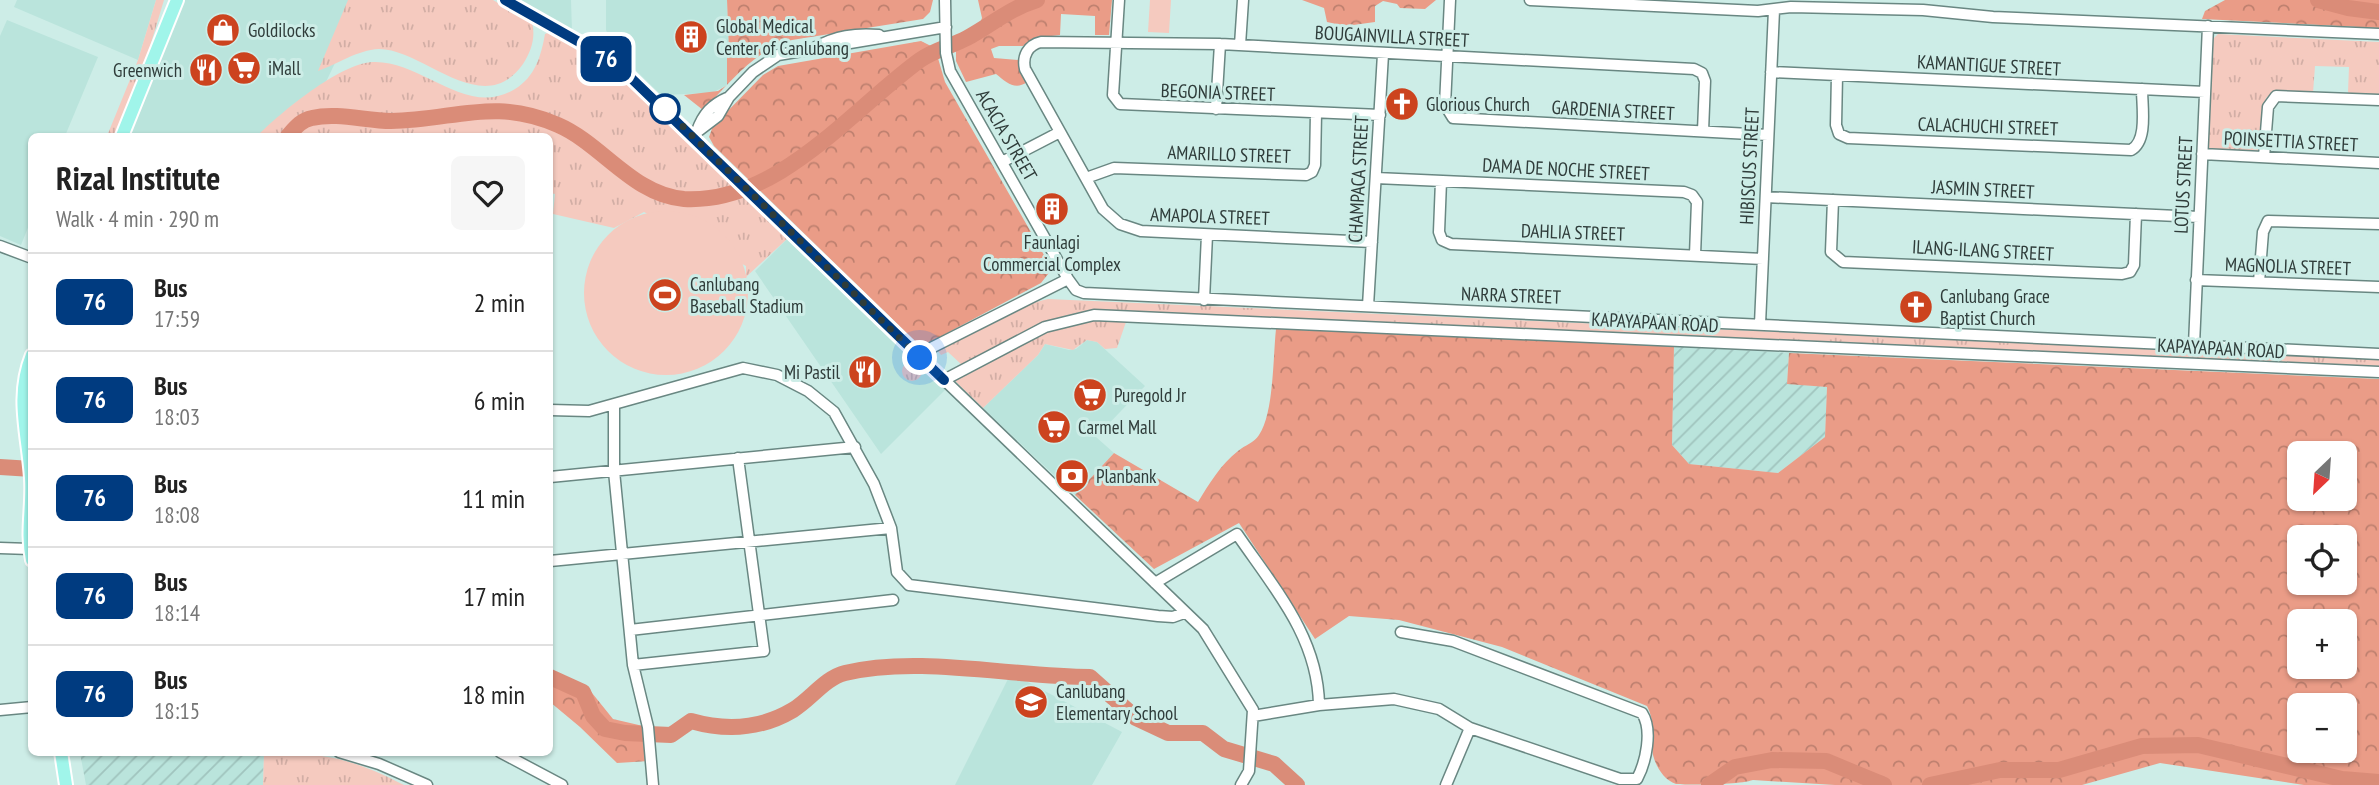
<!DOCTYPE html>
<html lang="en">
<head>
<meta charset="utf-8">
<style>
  :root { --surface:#fff; --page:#f6f6f6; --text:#222; --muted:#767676; --line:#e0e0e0 }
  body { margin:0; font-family:"PT Sans Narrow",sans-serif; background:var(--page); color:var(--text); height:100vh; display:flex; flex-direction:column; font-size:26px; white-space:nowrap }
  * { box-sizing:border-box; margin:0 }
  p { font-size:23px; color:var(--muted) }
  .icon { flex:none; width:38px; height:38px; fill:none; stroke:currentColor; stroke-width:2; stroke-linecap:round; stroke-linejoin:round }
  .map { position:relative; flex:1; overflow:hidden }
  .panel { position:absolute; left:28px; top:133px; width:525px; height:623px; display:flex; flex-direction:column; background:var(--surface); border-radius:10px; box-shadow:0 2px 5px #0004 }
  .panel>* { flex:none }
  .badge { padding:0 14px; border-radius:10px; font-size:24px; line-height:46px }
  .needle { width:46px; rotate:205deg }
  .fabs { position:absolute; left:2287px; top:441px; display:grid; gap:14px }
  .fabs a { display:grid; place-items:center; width:70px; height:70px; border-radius:10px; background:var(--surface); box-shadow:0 2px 5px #0004; font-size:35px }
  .you { position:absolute; width:35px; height:35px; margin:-18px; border:5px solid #fff; border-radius:50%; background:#1a73e8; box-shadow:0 0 0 10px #1a73e833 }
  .map>.badge { position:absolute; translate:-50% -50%; box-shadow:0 0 0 4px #fff }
  .round { display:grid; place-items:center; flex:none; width:74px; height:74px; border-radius:10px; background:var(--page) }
  .head { display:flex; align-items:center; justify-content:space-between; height:119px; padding:0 28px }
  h1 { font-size:33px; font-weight:700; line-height:52px }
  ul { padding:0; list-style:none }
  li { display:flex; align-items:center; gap:21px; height:98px; padding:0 28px; border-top:2px solid var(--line) }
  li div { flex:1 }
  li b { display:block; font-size:26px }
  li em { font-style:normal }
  li .badge { min-width:77px; font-weight:700; text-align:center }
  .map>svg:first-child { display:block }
</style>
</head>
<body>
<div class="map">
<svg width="2379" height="785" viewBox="0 0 2379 785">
  <defs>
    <pattern id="industrial-furrows" width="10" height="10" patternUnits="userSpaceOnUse" patternTransform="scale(1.75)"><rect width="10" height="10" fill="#bae4dc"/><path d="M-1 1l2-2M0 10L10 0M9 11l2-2" fill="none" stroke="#a0c4be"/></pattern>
    <pattern id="grass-tufts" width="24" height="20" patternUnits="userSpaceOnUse" patternTransform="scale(1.75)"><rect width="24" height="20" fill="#f5cabf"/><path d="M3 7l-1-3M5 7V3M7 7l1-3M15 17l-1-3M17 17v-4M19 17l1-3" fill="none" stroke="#d2aea5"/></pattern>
    <pattern id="forest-crowns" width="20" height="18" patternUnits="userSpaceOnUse" patternTransform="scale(1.75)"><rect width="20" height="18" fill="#ea9c87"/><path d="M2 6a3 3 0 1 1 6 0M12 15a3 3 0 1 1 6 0" fill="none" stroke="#be806f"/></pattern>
  </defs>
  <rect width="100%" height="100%" fill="#cdede7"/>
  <path fill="#bae4dc" d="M17 0H156L138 60 14 7Z
    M184 0H365L325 84 257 136H128Z
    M521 0H571L572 31 535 9Z
    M606 0H727L729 52H727V85L712 93 661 95 614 49 606 30Z
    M7 20 98 57 65 136H32L31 220 21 245 0 236V36Z
    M788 238 946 389 881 454 755 271Z
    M1087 340 1097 342 1145 386 1096 437 1114 453 1075 495 983 408 1038 355 1045 344 1069 350 1076 349Z
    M1011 673 1122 732 1092 785H955Z"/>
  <path fill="url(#industrial-furrows)" d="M1674 346 1789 353 1787 383 1827 387 1825 437 1778 473 1689 464 1672 445Z
    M80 753H264L263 785H86Z"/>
  <path fill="url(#grass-tufts)" d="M156 0H164L145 63 115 136H107L138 60Z
    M348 0H493L532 23C536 37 531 52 523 64 483 121 424 49 379 49 357 50 338 64 318 71Z
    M550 32 598 60 624 80 788 238 746 277V266L644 212 614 228 553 214 555 194 550 193V136H257C280 113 340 63 373 62 422 60 467 119 515 89 535 77 541 56 545 34Z
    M2218 34 2379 42V97L2351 95 2348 92 2349 67 2315 66 2313 93 2274 92 2266 98 2259 151H2210L2208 147 2212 40Z
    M1048 299 2379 359V366L1095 310C1047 315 1004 342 962 365L948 352 941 355 938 351 1028 304Z
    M1095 319 1126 322 1117 348 1105 349 1097 342 1087 340 1073 350 1045 344 1038 355 983 408 956 382V378L1054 328Z
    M902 371a10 10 0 1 1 20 0a10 10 0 1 1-20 0Z
    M264 753C323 752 351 758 404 785H263Z"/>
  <path fill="url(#forest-crowns)" fill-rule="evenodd" d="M727 0H933L930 12 923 19 792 40C754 50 730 83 703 110L684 95 718 91 727 85V52L729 51Z
    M978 0H1112L1109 35H1095V16L1061 14 1060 35 1035 38 1023 46H999L991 49 994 58 1019 60 1027 82C1015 91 1006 82 996 74L966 82 956 61V39L980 23 982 18Z
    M1302 0H1436L1425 9 1400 8 1397 4 1383 1 1375 6V22L1346 26 1327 22 1324 8Z
    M2225 0H2379V28L2202 19 2205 11Z
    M921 41 935 48 945 82 1052 269 1041 283 921 347 714 146 709 137 713 126 763 75 778 66Z
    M1276 329 1674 346 1672 445 1689 464 1778 473 1825 437 1827 387 1787 384 1789 353 2379 379V785H2304L2160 763 2082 785H1835L1753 780C1738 785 1691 785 1676 784 1664 780 1656 767 1653 755 1650 737 1656 723 1647 706L1502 647 1399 620 1349 616 1315 639 1239 523 1154 569 1075 495 1114 453 1198 502C1209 484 1221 464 1238 451 1245 445 1254 443 1259 435 1274 413 1273 356 1276 329ZM2300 453H2345V499H2300ZM2300 537H2345V583H2300ZM2300 621H2345V667H2300ZM2300 705H2345V751H2300Z
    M550 671 588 688 613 719 643 726 649 761 617 763 580 727 550 702Z"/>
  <path fill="#f5cabf" d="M1150 0H1171L1169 33 1148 32Z
    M584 293a82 82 0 1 1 164 0a82 82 0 1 1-164 0Z"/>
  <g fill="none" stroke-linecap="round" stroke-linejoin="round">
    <path stroke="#da8c78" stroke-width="16" d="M2318 0 2348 8 2379 12
      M288 136C295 128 301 120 312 118 337 112 366 121 391 121 455 120 494 97 558 125 602 144 633 195 684 199 778 204 850 111 920 60 934 50 952 46 967 38 991 25 1010 8 1037 0
      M0 467 32 469
      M550 677 583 692 593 716 605 729 625 733 671 735 691 721C726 731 761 729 793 710 811 699 825 678 845 673 918 655 1013 677 1090 677L1136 718 1168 733H1203L1224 749 1274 764 1297 785
      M1709 785 1735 767 1772 760 1826 761 1884 785
      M1930 785 2000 770H2059L2142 746 2198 745 2342 779 2379 782"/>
    <g stroke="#698782" stroke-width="13">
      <path id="minor" d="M505 0 598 53 637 84 1203 629 1253 710 1249 771 1241 785
        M945 0 946 53 950 71 1068 279 1076 290 1084 293 2379 354
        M1119 0 1113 95 1120 104 1380 115
        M1450 0 1445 105 1453 118 1768 135
        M1530 0 1758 11 1791 7 1923 10 1993 17 2379 34
        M1240 45 1243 0
        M816 47C836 36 855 33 879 35
        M1771 72 2205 92
        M1837 75 1836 125 1839 134 1848 138 2131 150C2148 141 2142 107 2142 89
        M1216 109 1220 44
        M697 131C703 114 712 104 729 97
        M693 135 718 116 729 97 753 72 778 55 946 27
        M2202 154 2379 163
        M2264 157 2268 107 2276 96 2379 100
        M1002 162 1060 132
        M1086 178 1114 168 1306 175 1312 172 1315 165 1316 113
        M1376 178 1684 192 1692 195 1697 202 1695 255
        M1441 181 1439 232 1442 240 1451 244 1763 259
        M1766 197 2199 217
        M1833 200 1831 252 1843 262 2122 274 2130 272 2134 265 2136 214
        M1372 242 1141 231 1120 224 1103 209 1025 69C1022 56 1028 45 1041 42L1220 44 1694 69 1702 73 1705 81 1703 131
        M0 246 32 258
        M2196 280 2379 287
        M2259 282 2263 232 2268 221 2379 224
        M1204 300 1207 235
        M1368 306 1383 54
        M1760 324 1774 10
        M2194 345 2208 26
        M920 357 933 347 1068 279
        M944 380 1045 327 1094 315 2379 372
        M614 405V471L633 665 648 727 653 785
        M550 410 589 411 743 368 777 375 808 391 834 412 874 484 891 528 897 572 909 585 1158 616 1173 617 1184 613
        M550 477 855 447
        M0 548 30 549
        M550 561 891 528
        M1155 583 1237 534C1274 588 1318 637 1319 705
        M630 630 893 600
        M633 665 764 651 738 458
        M0 710 32 707
        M1253 716 1319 705 1394 699 1439 709 1470 728 1620 779H1637C1646 762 1653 730 1642 713L1453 641 1401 632
        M339 752 379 764 427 785
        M500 752 562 785
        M1446 785 1470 728"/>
    </g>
    <g stroke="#fff" stroke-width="16">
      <path id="major" d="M122 136 177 0
        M32 355C15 397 28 434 31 478 33 506 26 532 32 560
        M61 752 66 785"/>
    </g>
    <use href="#minor" stroke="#fff" stroke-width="10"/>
    <use href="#major" stroke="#a0f5ea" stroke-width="12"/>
  </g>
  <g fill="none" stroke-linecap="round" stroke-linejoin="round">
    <g stroke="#fff" stroke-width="16">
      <path id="line" d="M505 0 588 47 631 78 944 380"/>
    </g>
    <use href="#line" stroke="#003b80" stroke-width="10"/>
    <path stroke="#2f3c3a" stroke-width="7" stroke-dasharray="0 12.6" d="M665 109 920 358"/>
  </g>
  <defs>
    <g id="shop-disc" transform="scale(1.75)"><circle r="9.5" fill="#cc431e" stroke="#cdede7"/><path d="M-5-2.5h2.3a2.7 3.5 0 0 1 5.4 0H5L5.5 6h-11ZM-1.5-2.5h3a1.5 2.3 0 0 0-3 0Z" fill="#fff"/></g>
    <g id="building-disc" transform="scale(1.75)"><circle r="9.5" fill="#cc431e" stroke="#cdede7"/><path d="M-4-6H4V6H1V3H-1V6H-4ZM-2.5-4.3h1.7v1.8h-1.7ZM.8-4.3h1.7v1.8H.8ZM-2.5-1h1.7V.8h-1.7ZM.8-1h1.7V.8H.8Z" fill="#fff"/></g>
    <g id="supermarket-disc" transform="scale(1.75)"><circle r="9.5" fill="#cc431e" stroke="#cdede7"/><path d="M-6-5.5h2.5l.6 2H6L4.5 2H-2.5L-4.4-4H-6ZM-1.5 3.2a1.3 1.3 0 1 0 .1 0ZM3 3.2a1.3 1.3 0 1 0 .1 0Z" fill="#fff"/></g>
    <g id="restaurant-disc" transform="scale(1.75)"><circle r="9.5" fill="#cc431e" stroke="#cdede7"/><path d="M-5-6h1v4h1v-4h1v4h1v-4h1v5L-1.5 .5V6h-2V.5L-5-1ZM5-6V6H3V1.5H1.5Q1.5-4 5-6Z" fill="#fff"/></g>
    <g id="church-disc" transform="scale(1.75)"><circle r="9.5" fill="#cc431e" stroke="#cdede7"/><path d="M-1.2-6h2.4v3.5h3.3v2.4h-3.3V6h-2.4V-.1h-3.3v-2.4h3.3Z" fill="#fff"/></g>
    <g id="stadium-disc" transform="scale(1.75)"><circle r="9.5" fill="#cc431e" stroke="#cdede7"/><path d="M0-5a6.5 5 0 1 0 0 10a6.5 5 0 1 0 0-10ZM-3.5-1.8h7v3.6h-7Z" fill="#fff"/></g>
    <g id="bank-disc" transform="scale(1.75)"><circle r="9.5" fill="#cc431e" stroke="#cdede7"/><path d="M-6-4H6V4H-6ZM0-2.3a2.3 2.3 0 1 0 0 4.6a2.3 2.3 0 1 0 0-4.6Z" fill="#fff"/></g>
    <g id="school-disc" transform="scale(1.75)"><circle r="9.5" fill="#cc431e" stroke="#cdede7"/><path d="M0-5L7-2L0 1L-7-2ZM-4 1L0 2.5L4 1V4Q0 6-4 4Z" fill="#fff"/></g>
  </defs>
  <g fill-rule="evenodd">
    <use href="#shop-disc" x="223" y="30"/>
    <use href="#building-disc" x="691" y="37"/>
    <use href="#supermarket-disc" x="244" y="68"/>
    <use href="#restaurant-disc" x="206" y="70"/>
    <use href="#church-disc" x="1402" y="104"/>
    <use href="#building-disc" x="1052" y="209"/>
    <use href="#stadium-disc" x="665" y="295"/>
    <use href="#church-disc" x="1916" y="307"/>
    <use href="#restaurant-disc" x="865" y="372"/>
    <use href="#supermarket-disc" x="1090" y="395"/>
    <use href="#supermarket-disc" x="1054" y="427"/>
    <use href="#bank-disc" x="1072" y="476"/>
    <use href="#school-disc" x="1031" y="702"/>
  </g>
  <circle fill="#fff" stroke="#003b80" stroke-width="3.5" cx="665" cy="109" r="14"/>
  <g text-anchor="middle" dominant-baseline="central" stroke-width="6" stroke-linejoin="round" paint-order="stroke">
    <g font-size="19" fill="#2f3c3a" stroke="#cdede7" text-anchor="start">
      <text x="716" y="26">Global Medical<tspan x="716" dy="22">Center of Canlubang</tspan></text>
      <text x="248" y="30">Goldilocks</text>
      <text x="268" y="68">iMall</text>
      <text x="182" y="70" text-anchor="end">Greenwich</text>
      <text x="1426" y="104">Glorious Church</text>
      <text x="1052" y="242" text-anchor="middle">Faunlagi<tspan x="1052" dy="22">Commercial Complex</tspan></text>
      <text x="690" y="284">Canlubang<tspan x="690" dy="22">Baseball Stadium</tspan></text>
      <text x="1940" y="296">Canlubang Grace<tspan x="1940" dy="22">Baptist Church</tspan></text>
      <text x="840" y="372" text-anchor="end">Mi Pastil</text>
      <text x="1114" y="395">Puregold Jr</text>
      <text x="1078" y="427">Carmel Mall</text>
      <text x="1096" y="476">Planbank</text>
      <text x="1056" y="691">Canlubang<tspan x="1056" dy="22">Elementary School</tspan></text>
    </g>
    <g font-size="19" fill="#2f3c3a" stroke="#cdede7">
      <text transform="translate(1392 36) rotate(3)">BOUGAINVILLA STREET</text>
      <text transform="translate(1989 65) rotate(3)">KAMANTIGUE STREET</text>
      <text transform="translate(1218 92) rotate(2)">BEGONIA STREET</text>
      <text transform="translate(1613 110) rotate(3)">GARDENIA STREET</text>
      <text transform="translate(1988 126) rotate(2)">CALACHUCHI STREET</text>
      <text transform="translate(1007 135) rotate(60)">ACACIA STREET</text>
      <text transform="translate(2291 141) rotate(3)">POINSETTIA STREET</text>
      <text transform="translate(1229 154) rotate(2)">AMARILLO STREET</text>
      <text transform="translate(1749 166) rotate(-87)">HIBISCUS STREET</text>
      <text transform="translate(1566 169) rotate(3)">DAMA DE NOCHE STREET</text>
      <text transform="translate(1358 179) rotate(-87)">CHAMPACA STREET</text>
      <text transform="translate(2183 185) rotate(-87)">LOTUS STREET</text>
      <text transform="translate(1983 189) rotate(3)">JASMIN STREET</text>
      <text transform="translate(1210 216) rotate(2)">AMAPOLA STREET</text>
      <text transform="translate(1573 232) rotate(2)">DAHLIA STREET</text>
      <text transform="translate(1983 250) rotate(3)">ILANG-ILANG STREET</text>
      <text transform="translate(2288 266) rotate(2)">MAGNOLIA STREET</text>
      <text transform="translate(1511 295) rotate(2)">NARRA STREET</text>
      <text transform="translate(1655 322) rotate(3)">KAPAYAPAAN ROAD</text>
      <text transform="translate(2221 348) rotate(3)">KAPAYAPAAN ROAD</text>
    </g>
  </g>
</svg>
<div class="fabs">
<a><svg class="needle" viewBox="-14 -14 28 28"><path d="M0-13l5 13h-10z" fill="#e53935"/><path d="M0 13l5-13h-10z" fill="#767676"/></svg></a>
<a><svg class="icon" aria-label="locate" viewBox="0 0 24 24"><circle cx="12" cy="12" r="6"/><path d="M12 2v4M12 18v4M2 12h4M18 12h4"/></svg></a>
<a>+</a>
<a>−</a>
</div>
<div class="you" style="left:920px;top:358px"></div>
<b class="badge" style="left:606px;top:59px;background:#003b80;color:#fff">76</b>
<section class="panel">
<div class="head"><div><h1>Rizal Institute</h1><p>Walk · 4 min · 290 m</p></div><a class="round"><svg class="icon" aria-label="heart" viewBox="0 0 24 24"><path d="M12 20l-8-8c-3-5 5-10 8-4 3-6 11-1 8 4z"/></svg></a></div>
<ul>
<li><span class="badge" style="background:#003b80;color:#fff">76</span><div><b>Bus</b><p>17:59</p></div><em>2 min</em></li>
<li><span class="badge" style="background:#003b80;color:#fff">76</span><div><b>Bus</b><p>18:03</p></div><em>6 min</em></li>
<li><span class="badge" style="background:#003b80;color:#fff">76</span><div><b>Bus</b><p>18:08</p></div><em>11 min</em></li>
<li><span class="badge" style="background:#003b80;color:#fff">76</span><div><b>Bus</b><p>18:14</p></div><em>17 min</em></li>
<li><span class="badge" style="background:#003b80;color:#fff">76</span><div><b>Bus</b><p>18:15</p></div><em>18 min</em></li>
</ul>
</section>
</div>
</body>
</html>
